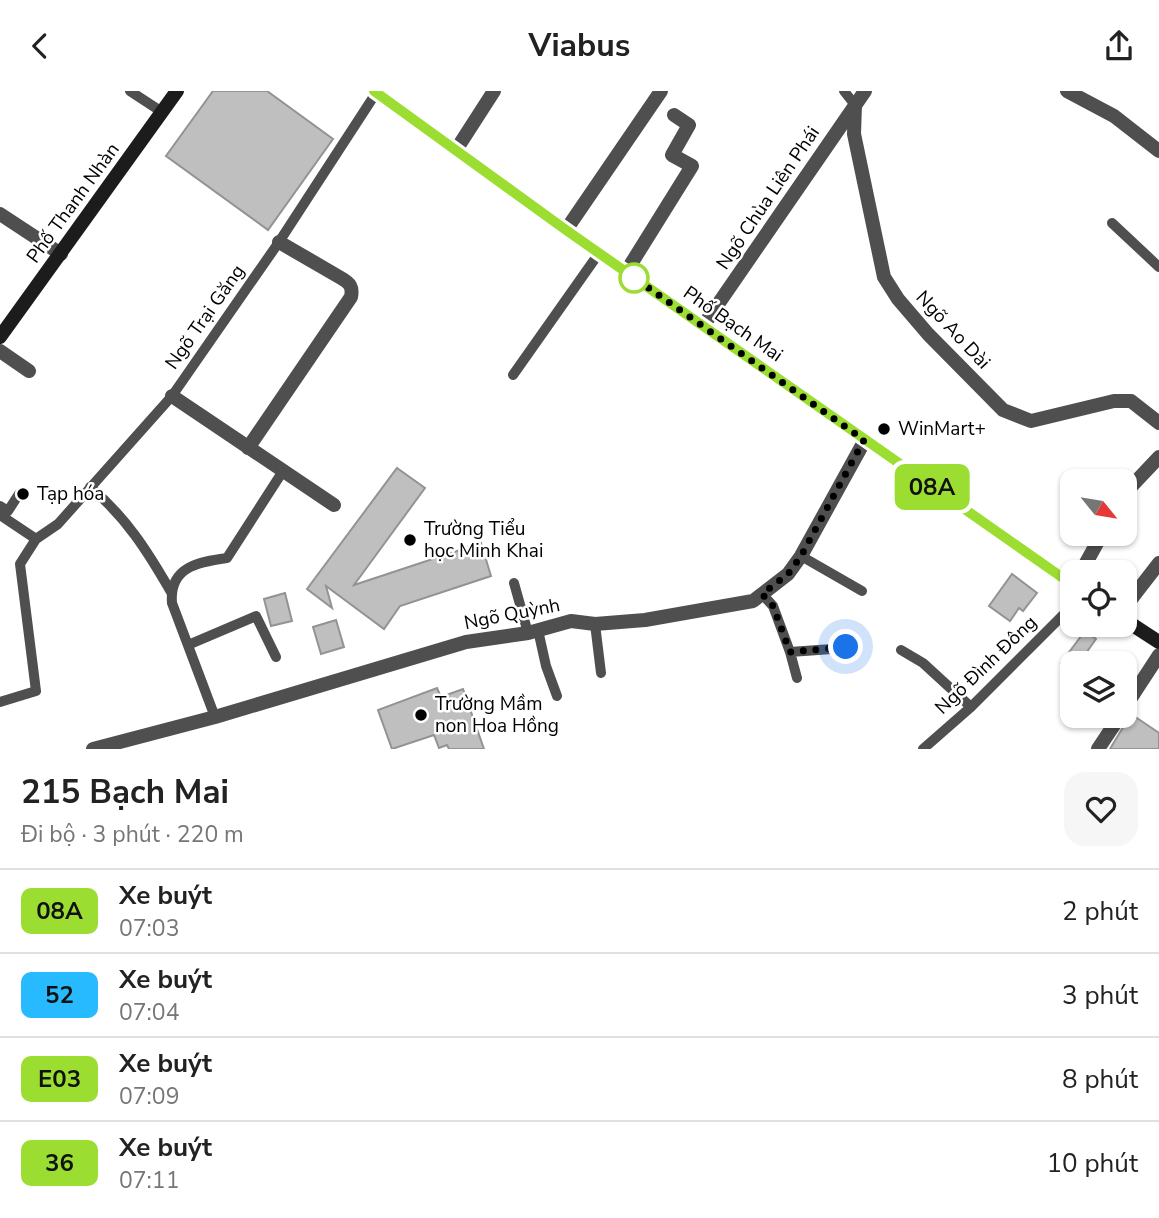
<!DOCTYPE html>
<html lang="vi">
<head>
<meta charset="utf-8">
<style>
  :root { --surface:#fff; --page:#f6f6f6; --text:#222; --muted:#767676; --line:#e0e0e0 }
  body { margin:0; font-family:"Nunito Sans",sans-serif; background:var(--page); color:var(--text); height:100vh; display:flex; flex-direction:column; font-size:26px; white-space:nowrap }
  * { box-sizing:border-box; margin:0 }
  p { font-size:23px; color:var(--muted) }
  .icon { flex:none; width:38px; height:38px; fill:none; stroke:currentColor; stroke-width:2; stroke-linecap:round; stroke-linejoin:round }
  .map { position:relative; height:658px; overflow:hidden }
  .sheet { display:flex; flex-direction:column; background:var(--surface); flex:1 }
  .sheet>* { flex:none }
  .badge { padding:0 14px; border-radius:10px; font-size:24px; line-height:46px }
  .needle { width:46px; rotate:120deg }
  .tools { position:absolute; left:1060px; top:378px; display:grid; gap:14px }
  .tools a { display:grid; place-items:center; width:77px; height:77px; border-radius:14px; background:var(--surface); box-shadow:0 2px 5px #0004; font-size:35px }
  .you { position:absolute; width:35px; height:35px; margin:-18px; border:5px solid #fff; border-radius:50%; background:#1a73e8; box-shadow:0 0 0 10px #1a73e833 }
  .map>.badge { position:absolute; translate:-50% -50%; box-shadow:0 0 0 4px #fff }
  .round { display:grid; place-items:center; flex:none; width:74px; height:74px; border-radius:21px; background:var(--page) }
  .headline { display:flex; align-items:center; justify-content:space-between; height:119px; padding:0 21px }
  h1 { font-size:33px; font-weight:700; line-height:52px }
  ul { padding:0; list-style:none }
  li { display:flex; align-items:center; gap:21px; height:84px; padding:0 21px; border-top:2px solid var(--line) }
  li div { flex:1 }
  li b { display:block; font-size:26px }
  li em { font-style:normal }
  li .badge { min-width:77px; font-weight:700; text-align:center }
  header { display:flex; justify-content:space-between; align-items:center; height:91px; padding:0 21px; background:var(--surface); font-size:32px; font-weight:700 }
  .map>svg:first-child { display:block }
</style>
</head>
<body>
<header><svg class="icon" aria-label="back" viewBox="0 0 24 24"><path d="M15 5l-7 7 7 7"/></svg>Viabus<svg class="icon" aria-label="share" viewBox="0 0 24 24"><path d="M12 15V3M7 8l5-5 5 5M5 13v7h14v-7"/></svg></header>
<div class="map">
<svg width="1159" height="658" viewBox="0 0 1159 658">
  <rect width="100%" height="100%" fill="#fff"/>
  <path fill="#bfbfbf" stroke="#939393" stroke-width="2" d="M213 0H267L333 48 268 139 166 65Z
    M397 377 425 397 354 494 481 452 491 485 400 515 384 538 326 495 332 517 307 498Z
    M1012 483 1037 502 1023 520 1019 517 1010 530 989 515Z
    M285 502 292 530 271 535 264 508Z
    M336 529 344 556 321 563 313 536Z
    M1085 540 1096 548 1079 572H1073V580L1061 572Z
    M437 597 441 606 463 598 484 658H449L447 654 439 657 434 644 392 658 378 619Z
    M1131 623 1159 642V658H1110Z"/>
  <g fill="none" stroke-linecap="round" stroke-linejoin="round">
    <path stroke="#4f4f4f" stroke-width="10" d="M130 0 162 21
      M844 0 855 14
      M1112 132 1159 176
      M513 284 599 162
      M90 396C126 426 148 461 171 501
      M0 415 8 420 19 403
      M0 424 36 448 58 433 172 305 279 151 376 2
      M801 465 862 500
      M514 492 528 542
      M762 503 773 515 790 561
      M595 533 601 582
      M538 539 546 575 557 605
      M188 554 256 525 276 566
      M901 559 923 572 971 616
      M797 587 790 561 846 557
      M0 611 36 600 20 473 36 448
      M215 626 172 512C169 476 198 471 227 467L283 380
      M923 658 971 616 1073 514"/>
    <path stroke="#4f4f4f" stroke-width="14" d="M1067 0 1114 25 1159 60
      M855 14 854 43 884 186 898 208 928 243 1003 319 1031 330 1114 310H1131L1159 332
      M456 59 494 0
      M0 123 61 163
      M566 139 661 0
      M626 181 692 75 672 64 689 34 674 24
      M703 235 865 0
      M0 260 29 280
      M172 305 334 414
      M248 357 351 206C353 196 350 192 341 187L279 151
      M1125 402 1159 366
      M1081 481 1102 443
      M1125 516 1159 472
      M1125 616 1159 564
      M93 658 215 626 466 551 528 542 571 530 595 533 645 529 753 510 788 483 801 465 865 349
      M1098 658 1120 625"/>
    <path stroke="#1c1c1c" stroke-width="14" d="M374 0 566 139 1073 494
      M0 246 177 0
      M1125 529 1159 551"/>
  </g>
  <g fill="none" stroke-linecap="round" stroke-linejoin="round">
    <g stroke="#fff" stroke-width="16">
      <path id="line" d="M374 0 566 139 1073 494"/>
    </g>
    <use href="#line" stroke="#9cdd31" stroke-width="10"/>
    <path stroke="#000" stroke-width="7" stroke-dasharray="0 12.6" d="M634 187 626 181 864 349 801 465 788 483 762 503 773 515 790 561 846 556"/>
  </g>
  <circle fill="#fff" stroke="#9cdd31" stroke-width="3.5" cx="634" cy="187" r="14"/>
  <g fill="#000" stroke="#fff" stroke-width="2.5">
    <circle cx="884" cy="338" r="7"/>
    <circle cx="23" cy="403" r="7"/>
    <circle cx="410" cy="449" r="7"/>
    <circle cx="421" cy="624" r="7"/>
  </g>
  <g text-anchor="middle" dominant-baseline="central" stroke-width="5" stroke-linejoin="round" paint-order="stroke">
    <g font-size="19" fill="#000" stroke="#fff">
      <text transform="translate(768 107) rotate(-56)">Ngõ Chùa Liên Phái</text>
      <text transform="translate(73 112) rotate(-54)">Phố Thanh Nhàn</text>
      <text transform="translate(205 226) rotate(-55)">Ngõ Trại Găng</text>
      <text transform="translate(733 233) rotate(35)">Phố Bạch Mai</text>
      <text transform="translate(953 239) rotate(47)">Ngõ Ao Dài</text>
      <text transform="translate(512 523) rotate(-11)">Ngõ Quỳnh</text>
      <text transform="translate(986 574) rotate(-44)">Ngõ Đình Đông</text>
    </g>
    <g font-size="19" fill="#000" stroke="#fff" text-anchor="start">
      <text x="898" y="338">WinMart+</text>
      <text x="37" y="403">Tạp hóa</text>
      <text x="424" y="438">Trường Tiểu<tspan x="424" dy="22">học Minh Khai</tspan></text>
      <text x="435" y="613">Trường Mầm<tspan x="435" dy="22">non Hoa Hồng</tspan></text>
    </g>
  </g>
</svg>
<div class="tools">
<a><svg class="needle" viewBox="-14 -14 28 28"><path d="M0-13l5 13h-10z" fill="#e53935"/><path d="M0 13l5-13h-10z" fill="#767676"/></svg></a>
<a><svg class="icon" aria-label="locate" viewBox="0 0 24 24"><circle cx="12" cy="12" r="6"/><path d="M12 2v4M12 18v4M2 12h4M18 12h4"/></svg></a>
<a><svg class="icon" aria-label="layers" viewBox="0 0 24 24"><path d="M12 4l9 5-9 5-9-5zM3 14l9 5 9-5"/></svg></a>
</div>
<div class="you" style="left:846px;top:556px"></div>
<b class="badge" style="left:932px;top:396px;background:#9cdd31;color:#111">08A</b>
</div>
<section class="sheet">
<div class="headline"><div><h1>215 Bạch Mai</h1><p>Đi bộ · 3 phút · 220 m</p></div><a class="round"><svg class="icon" aria-label="heart" viewBox="0 0 24 24"><path d="M12 20l-8-8c-3-5 5-10 8-4 3-6 11-1 8 4z"/></svg></a></div>
<ul>
<li><span class="badge" style="background:#9cdd31;color:#111">08A</span><div><b>Xe buýt</b><p>07:03</p></div><em>2 phút</em></li>
<li><span class="badge" style="background:#27baff;color:#111">52</span><div><b>Xe buýt</b><p>07:04</p></div><em>3 phút</em></li>
<li><span class="badge" style="background:#9cdd31;color:#111">E03</span><div><b>Xe buýt</b><p>07:09</p></div><em>8 phút</em></li>
<li><span class="badge" style="background:#9cdd31;color:#111">36</span><div><b>Xe buýt</b><p>07:11</p></div><em>10 phút</em></li>
</ul>
</section>
</body>
</html>
